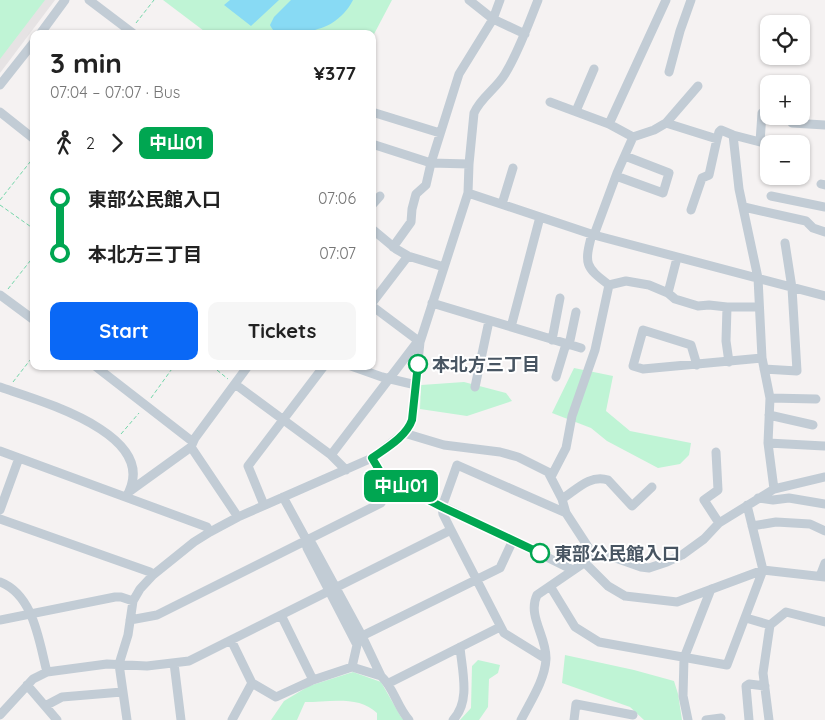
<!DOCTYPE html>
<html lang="en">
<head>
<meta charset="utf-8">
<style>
  :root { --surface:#fff; --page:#f6f6f6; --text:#222; --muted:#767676; --accent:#0a68f6 }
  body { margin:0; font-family:Quicksand,"Noto Sans JP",sans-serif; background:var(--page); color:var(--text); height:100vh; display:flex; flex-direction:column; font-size:19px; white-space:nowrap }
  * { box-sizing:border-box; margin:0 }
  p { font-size:16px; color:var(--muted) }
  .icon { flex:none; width:28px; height:28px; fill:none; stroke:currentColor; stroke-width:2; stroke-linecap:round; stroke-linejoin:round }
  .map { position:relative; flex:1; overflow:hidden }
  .sheet { position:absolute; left:30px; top:30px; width:346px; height:340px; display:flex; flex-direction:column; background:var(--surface); border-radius:10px; box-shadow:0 1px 4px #0004 }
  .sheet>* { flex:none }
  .badge { padding:0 10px; border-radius:8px; font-size:18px; line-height:32px }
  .buttons { position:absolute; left:760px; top:15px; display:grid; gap:10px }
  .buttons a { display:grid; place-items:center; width:50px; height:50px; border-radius:10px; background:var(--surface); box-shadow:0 1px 4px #0004; font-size:25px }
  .map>.badge { position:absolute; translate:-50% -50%; box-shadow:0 0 0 2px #fff }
  .legs { display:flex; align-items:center; gap:8px; height:55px; padding:0 20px; font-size:16px }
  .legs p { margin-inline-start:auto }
  .head { display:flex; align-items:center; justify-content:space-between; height:85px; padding:0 20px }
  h1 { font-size:28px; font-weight:700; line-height:38px }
  .primary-button { display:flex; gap:10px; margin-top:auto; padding:10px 20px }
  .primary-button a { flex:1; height:58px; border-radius:10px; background:var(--accent); color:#fff; font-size:20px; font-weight:700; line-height:58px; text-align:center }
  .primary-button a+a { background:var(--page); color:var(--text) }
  ul { padding:0 20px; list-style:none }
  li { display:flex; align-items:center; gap:18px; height:55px; font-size:19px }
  li i { display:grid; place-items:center; width:8px; height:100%; margin:0 6px; background:currentColor }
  li i::after { content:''; width:12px; height:12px; margin:-6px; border:4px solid; border-radius:50%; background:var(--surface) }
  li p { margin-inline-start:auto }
  li:first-child i { background:linear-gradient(#0000 50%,currentColor 0) }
  li:last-child i { background:linear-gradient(currentColor 50%,#0000 0) }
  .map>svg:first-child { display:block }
</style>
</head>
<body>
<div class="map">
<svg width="825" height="720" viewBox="0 0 825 720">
  <rect width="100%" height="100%" fill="#f5f2f2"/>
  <path fill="#e6e3e4" d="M0 0H55L0 73Z"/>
  <path fill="#bff4d5" d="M0 0H45L0 59Z
    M163 0H392L373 36 372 34H208Z
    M574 368 613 376 606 411 630 431 691 443 689 455 680 464 658 468 607 441 591 428 552 413Z
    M464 382 506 393 512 401 467 416 420 409 421 385Z
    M565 655 634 670 674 681 678 694 682 720H644L630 707 562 683Z
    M478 660 500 665 498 673 489 679 488 707 479 720H460L471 708 472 666Z
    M353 672 381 682 401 717 404 720H377V713C359 695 328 702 305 702L297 720H271L284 701 309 686Z"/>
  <path fill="#88daf4" d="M230 0H279L251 26 224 5Z
    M291 0H353C348 10 341 17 332 23 321 30 285 40 274 31 273 30 271 27 270 25L274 17Z"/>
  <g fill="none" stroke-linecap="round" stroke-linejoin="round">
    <path stroke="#73d6a9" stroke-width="1" stroke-dasharray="4 2.5" stroke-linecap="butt" d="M136 23 154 0
      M0 200 34 157
      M0 205 34 229
      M8 289 34 256
      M212 366 228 379
      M13 382 34 355
      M151 398 174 366
      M121 434 139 413"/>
    <path stroke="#c2ccd5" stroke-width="9" d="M89 0 134 34
      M469 0 493 19 525 34
      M40 34 65 0
      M669 72 680 31 691 0
      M0 85 34 42
      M550 102 609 124 633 137
      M576 111 594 69
      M0 112 34 139
      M372 112 440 133
      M666 123 717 139 719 132 721 130 733 135 760 142 762 113
      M792 123 825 125
      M609 124 666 0
      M733 135 739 189 758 278 762 358 770 398 768 443 774 489
      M372 144 431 163 469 164
      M616 176 663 193 669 173 625 156
      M821 184 825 185
      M468 193 594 235 825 296
      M771 196 825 207
      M502 204 513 168
      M372 205 380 196
      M744 207 806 221 813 228 825 232
      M691 210 702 178 709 175 717 139
      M372 229 396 249 408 256 444 267
      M592 234C584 264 585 267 609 285
      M594 235 617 173 633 137 654 130 666 123 698 86
      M393 247 411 222 412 209 416 194 426 185 431 163 459 74 493 19 500 0
      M677 258 668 293 675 299 698 306 709 305 727 307H759
      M609 285 626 281 649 285 668 293
      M0 295 34 320
      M372 303 408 256
      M432 303 581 348
      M372 306 420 342
      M727 307 726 341 729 362
      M511 327 540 217
      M552 340 560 298
      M569 345 576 312
      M697 365 691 345 643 330 633 366 643 369 762 358
      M95 366 193 442
      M351 366 382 377 416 385
      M764 369 797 371 792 288 785 243
      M556 377 566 344
      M235 384 331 455 346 470
      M0 387C40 401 164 435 126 497
      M475 387 489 321
      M770 398 816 399
      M769 415 813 425
      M404 433 444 445 500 452 518 457 548 472 562 499 566 513 594 556
      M768 443 824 446
      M191 447 238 517
      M0 451 207 527 210 532
      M716 452 718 490 704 500 719 523
      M331 455 418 341
      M372 458 381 473 394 482 573 570
      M551 477 566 448 572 416 595 350 609 285
      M130 491 191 447 195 438 248 366
      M283 497 307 541 312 544 362 636 381 676C394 688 397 707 409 720
      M758 498 773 500 789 498 825 504
      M562 499C576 490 590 474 608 480L632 506 652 487
      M264 505 248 466 324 366
      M0 510 19 458
      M0 519 150 572 153 575
      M752 526 776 522 810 524 825 531
      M307 541V548L357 645 352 667
      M584 562 608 586 625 596 677 602 763 570 825 577
      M820 576 825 563
      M0 582C34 595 39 642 47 672
      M550 586 575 627 599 642 727 665 763 570 747 505
      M281 615 313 680
      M746 618 770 625
      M0 620 115 597H121L133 601
      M130 620 157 615 381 503 394 482
      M362 636 500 568 513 540
      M231 640 252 683 232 720
      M546 659 504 633 451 530 443 514 442 507 457 465 566 513
      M174 663 181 720
      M252 683 276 697 313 680 352 667 381 676
      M389 683 500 627
      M27 685 57 720
      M45 706 62 697 122 692
      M0 715 33 679 47 672 107 664 147 666 189 661 451 530
      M127 720 119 664 128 635 133 601 140 589 153 575 194 542 210 532 238 517 372 458 404 433 412 420 420 342 468 193 469 164 474 113C481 97 496 89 505 74 519 51 528 25 538 0
      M453 720C471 701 462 671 460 647
      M521 720C530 702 545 680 546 659 547 637 527 616 537 595L594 556 607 555 641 567 649 568 667 562 682 555 704 539 719 523 774 489 825 477
      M574 720 576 704 633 715
      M688 720 683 696 684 658 711 589
      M706 720 721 718
      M749 720 746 686 749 684 765 686
      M769 720 763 673 770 625 786 612 825 622"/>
  </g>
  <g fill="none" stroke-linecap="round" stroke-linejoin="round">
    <g stroke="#fff" stroke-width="11">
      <path id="line-1" d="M418 364 412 420C406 437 386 448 372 458L381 473 394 482 442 507 540 553"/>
    </g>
    <use href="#line-1" stroke="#00a651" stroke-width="8"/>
  </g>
  <g fill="#fff" stroke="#00a651" stroke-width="2.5">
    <circle cx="418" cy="364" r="9"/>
    <circle cx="540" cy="553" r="9"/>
  </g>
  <g text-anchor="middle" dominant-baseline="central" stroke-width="4" stroke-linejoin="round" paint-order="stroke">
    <g font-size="18" font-weight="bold" fill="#485562" stroke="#fff" text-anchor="start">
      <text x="432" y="364">本北方三丁目</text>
      <text x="554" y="553">東部公民館入口</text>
    </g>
  </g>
</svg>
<div class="buttons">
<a><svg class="icon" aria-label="locate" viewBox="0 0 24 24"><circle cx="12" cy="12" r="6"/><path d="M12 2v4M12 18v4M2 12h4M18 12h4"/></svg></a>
<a>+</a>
<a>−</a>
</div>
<b class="badge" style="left:401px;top:486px;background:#00a651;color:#fff">中山01</b>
<section class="sheet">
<div class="head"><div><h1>3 min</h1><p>07:04 – 07:07 · Bus</p></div><b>¥377</b></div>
<div class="legs"><svg class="icon" aria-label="walk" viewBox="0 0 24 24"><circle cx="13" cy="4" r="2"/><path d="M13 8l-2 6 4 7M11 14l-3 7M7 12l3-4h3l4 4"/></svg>2<svg class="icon" aria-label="forward" viewBox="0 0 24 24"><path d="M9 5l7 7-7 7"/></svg><b class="badge" style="background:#00a651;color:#fff">中山01</b></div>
<ul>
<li><i style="color:#00a651"></i><b>東部公民館入口</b><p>07:06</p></li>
<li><i style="color:#00a651"></i><b>本北方三丁目</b><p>07:07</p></li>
</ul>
<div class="primary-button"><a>Start</a><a>Tickets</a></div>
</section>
</div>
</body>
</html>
